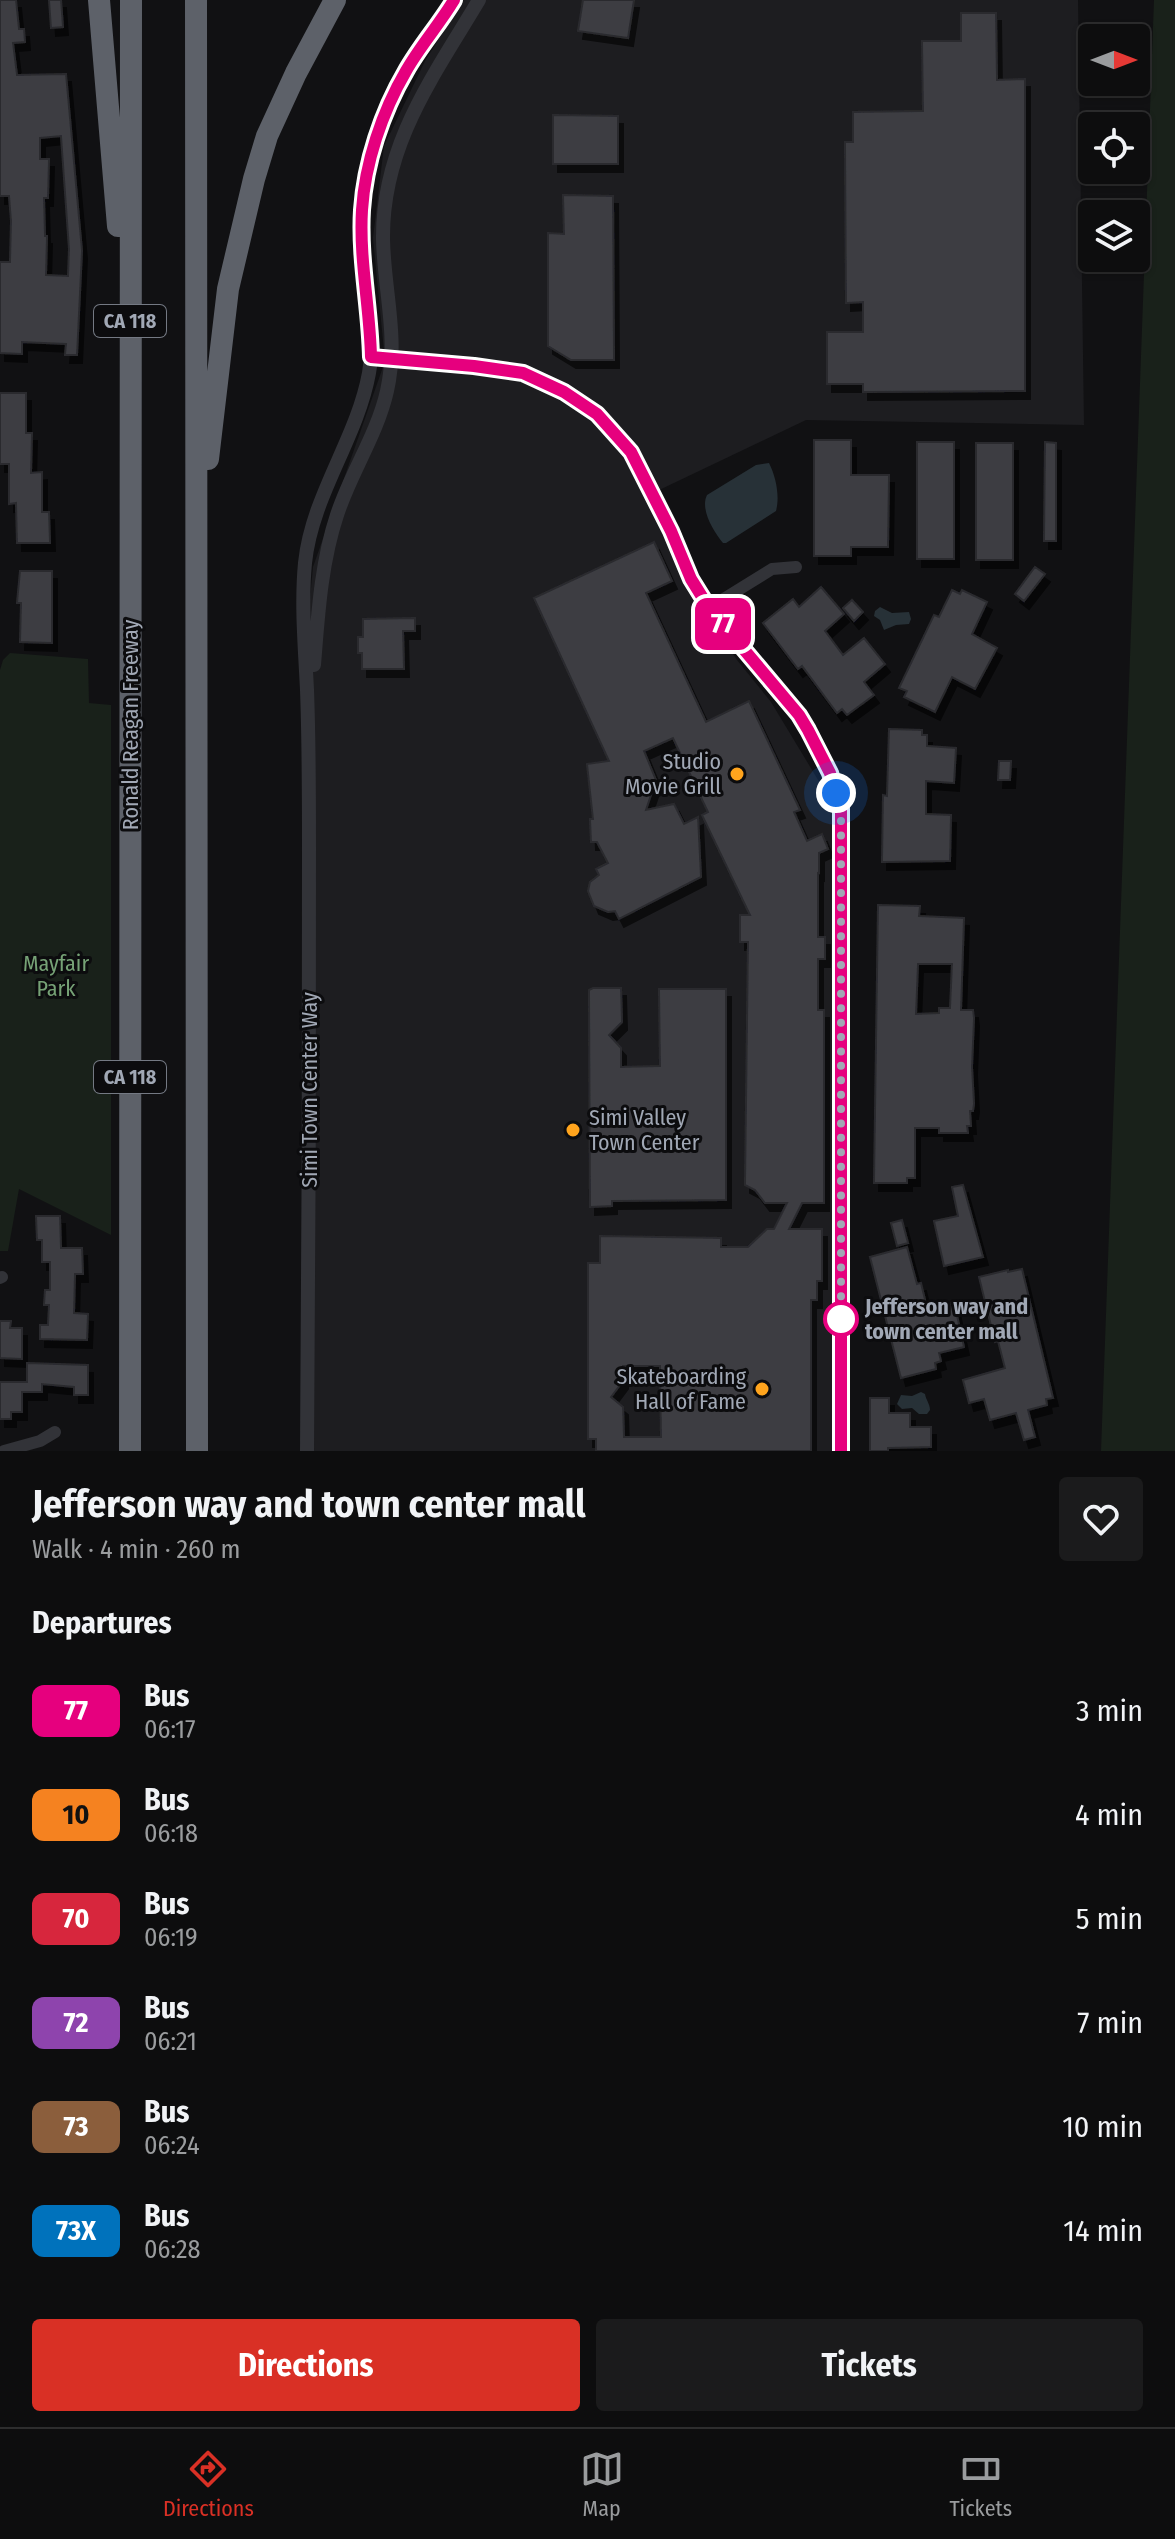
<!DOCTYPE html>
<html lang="en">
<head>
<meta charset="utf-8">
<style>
  :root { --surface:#0d0d0e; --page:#1b1b1c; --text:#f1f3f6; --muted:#9a9c9e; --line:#2d2d2e; --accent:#d93025 }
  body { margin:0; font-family:"Fira Sans Condensed",sans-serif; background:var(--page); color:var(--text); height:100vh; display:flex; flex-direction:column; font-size:30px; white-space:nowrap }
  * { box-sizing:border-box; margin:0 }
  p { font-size:26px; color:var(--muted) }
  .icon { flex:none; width:44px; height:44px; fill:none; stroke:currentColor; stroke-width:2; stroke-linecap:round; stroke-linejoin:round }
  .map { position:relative; height:1451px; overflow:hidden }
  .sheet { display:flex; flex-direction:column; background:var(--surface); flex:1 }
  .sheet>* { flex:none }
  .badge { padding:0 16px; border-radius:12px; font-size:28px; line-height:52px }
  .needle { width:52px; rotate:90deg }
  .controls { position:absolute; left:1078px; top:24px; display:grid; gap:16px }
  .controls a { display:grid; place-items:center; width:72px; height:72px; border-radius:8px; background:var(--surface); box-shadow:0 2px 6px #0004,0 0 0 2px var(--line); font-size:40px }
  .you { position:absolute; width:40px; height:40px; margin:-20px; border:6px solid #fff; border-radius:50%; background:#1a73e8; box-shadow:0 0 0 12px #1a73e833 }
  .map>.badge { position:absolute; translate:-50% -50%; box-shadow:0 0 0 4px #fff }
  h2 { padding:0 32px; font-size:30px; line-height:72px }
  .round { display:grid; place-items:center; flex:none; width:84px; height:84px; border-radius:8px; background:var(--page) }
  .overview { display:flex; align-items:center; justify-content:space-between; height:136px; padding:0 32px }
  h1 { font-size:38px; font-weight:700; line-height:60px }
  .cta { display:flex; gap:16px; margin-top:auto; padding:16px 32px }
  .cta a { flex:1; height:92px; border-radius:8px; background:var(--accent); color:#fff; font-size:32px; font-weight:700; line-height:92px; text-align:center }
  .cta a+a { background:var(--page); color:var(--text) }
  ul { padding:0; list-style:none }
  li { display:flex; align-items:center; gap:24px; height:104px; padding:0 32px }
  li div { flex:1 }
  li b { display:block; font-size:30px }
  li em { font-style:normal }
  li .badge { min-width:88px; font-weight:700; text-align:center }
  .tab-bar { display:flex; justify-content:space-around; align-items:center; height:112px; border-top:2px solid var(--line); background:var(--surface); font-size:22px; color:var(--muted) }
  .tab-bar a { display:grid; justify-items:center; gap:4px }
  .tab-bar .selected { color:var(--accent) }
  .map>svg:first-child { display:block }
</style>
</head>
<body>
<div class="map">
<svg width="1175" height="1451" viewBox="0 0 1175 1451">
  <defs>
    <filter id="shadow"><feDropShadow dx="5" dy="8" stdDeviation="0" flood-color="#0009"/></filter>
  </defs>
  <rect width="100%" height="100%" fill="#111113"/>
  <path fill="#1d1d20" d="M463 0H1078L1084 425 806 420 655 492 624 436 519 367 384 351 373 238 384 146 425 61Z
    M384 364 520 378 571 402 615 438 641 479 701 607 737 660 771 702 835 808 838 1451H309V609L313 567Z"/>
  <path fill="#19211a" d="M1154 0H1175V1451H1101Z
    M10 653 88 659 89 703 111 705V1235L19 1189 8 1251H0V670L3 660Z"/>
  <path fill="#273137" d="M769 463C776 477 780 496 776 511L726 543H723C713 531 700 509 707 495L756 465Z
    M880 607 892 613 909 612 911 619 909 624 896 625 884 630 880 620 874 616 875 611Z
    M921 1392 925 1394C926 1400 930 1404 930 1410L927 1414H919L912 1408 902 1409 897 1404 901 1395 912 1396Z"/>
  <path fill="#3d3e43" stroke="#2b2b2f" stroke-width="2" fill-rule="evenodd" filter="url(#shadow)" d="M0 0H16L19 29H24L25 42 13 43 17 75 66 74 82 251 77 355H65L66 344 22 342V354L0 353V262H10L11 221 9 196H0ZM61 136 69 249 68 276 46 275 47 236H45L44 198H48L49 159H40V138Z
    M49 0H61L63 27 51 28Z
    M583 0H634L628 38 578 31Z
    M961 13H996L997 80 1025 79V391L863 392V384H827V332H863V302L846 303 845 142H853V112L923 111 922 41H961Z
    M553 115 618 116V164H553Z
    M563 195 613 196 614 360H571L548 346V233L564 234Z
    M0 393H26V433H32L31 473 42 472V512H49L50 543H17L16 503 9 504V464H0Z
    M814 440H851V475H889L888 547H851V556H814Z
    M917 442H954V559H917Z
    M1045 442 1056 443V541H1044Z
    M976 443H1013V560H976Z
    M654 542 672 581 646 593 706 722 749 701 800 810 794 812 807 841 822 834 828 849 819 853V874L818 872V937H825V959H818V1010H824V1203H802L789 1229H822V1281H817V1300H811V1451H596V1439H588V1263H600V1236L721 1238V1247H748L767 1229H774L787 1203H765L755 1190 745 1185 748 942H740V915H750L702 815 708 812 673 738 644 751 656 780 646 810 674 804 684 824 698 817 701 877 619 919 615 911 608 912 594 906 588 891 590 882 599 875 596 869 608 863 597 842H591L590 819H593L587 764 609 761 534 598ZM623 1366H660L661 1437H624L623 1407 611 1397 623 1381Z
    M1035 567 1045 574 1024 601 1015 594Z
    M20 571H52V643L20 642 21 603H17Z
    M821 587 844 614 825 631 843 655 864 638 885 664 864 682 874 695 847 715 842 709 837 713 802 666 798 669 763 623 793 599 799 607Z
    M952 590 960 594 962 590 987 602 972 634 997 648 975 689 952 677 935 712 904 697 907 691 899 688 934 615 939 617Z
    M852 600 863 612 854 621 843 608Z
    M415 618V631H403L404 669H362V653H358V637H363V619Z
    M889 729 922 730V735H927V746L956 748 954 783 926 781V814L951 815 950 861 882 862 883 795 887 796Z
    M999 761H1011L1010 780H998Z
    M878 905 920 906 919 916 964 918 961 1010H973L974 1018 972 1067 974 1104 973 1111H970L971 1126H967L968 1133H939V1128H915V1178H907V1183H874ZM918 964H952L950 1008H939V1013L916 1014Z
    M593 988H621L622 1022 609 1035 621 1048V1067L660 1066 659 989H726V1200L612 1201V1206L590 1207 589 990Z
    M963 1185 983 1257 944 1266 934 1221 958 1216 952 1187Z
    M36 1216H60L61 1248H82L83 1274H75L74 1313 88 1314 87 1340 40 1339V1325H48L49 1305H44L45 1290H50V1262H42V1240H37Z
    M902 1220 908 1243 897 1246 891 1223Z
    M907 1247 917 1284 921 1283 927 1308 954 1302 964 1347 939 1353 941 1361 935 1363 936 1369 901 1378 870 1257Z
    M1022 1269 1053 1398 1046 1399 1047 1405 1028 1410 1035 1437 1024 1440 1016 1413 990 1420 984 1399 969 1403 963 1380 1005 1368 998 1341 995 1342 979 1277 1008 1270V1272Z
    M0 1321H11L10 1328H22V1359L0 1358Z
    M27 1363 88 1365V1395H74V1387L42 1384V1392H22V1412H11V1419H0V1382H27Z
    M870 1398H889V1413H910V1427H931V1447L888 1448V1451H870Z"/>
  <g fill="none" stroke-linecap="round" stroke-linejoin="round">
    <path stroke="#323338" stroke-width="12" d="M371 357 474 366 523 373 564 392 597 414 631 452 671 531 691 579 709 608 799 715 817 745 830 773 841 809V1451
      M709 608 772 569 796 567
      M0 1278 2 1277
      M4 1451 40 1441 55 1432"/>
    <path stroke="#323338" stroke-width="14" d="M314 665C318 615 321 563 337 515 351 472 377 435 387 391 399 338 384 291 383 239 382 145 433 77 479 0
      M307 1451C308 1250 310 1048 309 847 309 794 309 742 307 690 305 648 301 605 305 563 312 495 357 439 369 373 377 329 362 283 362 239 361 181 377 117 408 68 423 45 440 24 454 0"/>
    <path stroke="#5d6169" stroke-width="22" d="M99 0 118 226
      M196 0 197 1451
      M208 459 228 289 254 179 267 136 296 73 335 0
      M130 1451 131 0"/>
  </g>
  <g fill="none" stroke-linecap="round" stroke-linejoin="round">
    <g stroke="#fff" stroke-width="18">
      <path id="line" d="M454 0C439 25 420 46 406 71 382 112 365 163 362 210 359 259 370 308 371 357L474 366 523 373 564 392 597 414 631 452 671 531 691 579 709 608 799 715 808 730 830 773 841 809V1451"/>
    </g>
    <use href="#line" stroke="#e6007e" stroke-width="12"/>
    <path stroke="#a1a8b5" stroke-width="8" stroke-dasharray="0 14.4" d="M836 793 841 809V1319"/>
  </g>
  <g fill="#ffa41d" stroke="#0c0c0e" stroke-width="3">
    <circle cx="737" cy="774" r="8"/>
    <circle cx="573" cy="1130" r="8"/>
    <circle cx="762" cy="1389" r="8"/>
  </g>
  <circle fill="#fff" stroke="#e6007e" stroke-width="4" cx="841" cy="1319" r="16"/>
  <g text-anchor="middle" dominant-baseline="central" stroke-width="6" stroke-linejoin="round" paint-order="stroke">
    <g fill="#0c0c0e" stroke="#747983" stroke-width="2">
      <rect x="94" y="305" width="72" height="32" rx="6"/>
      <rect x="94" y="1061" width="72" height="32" rx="6"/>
    </g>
    <g font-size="20" font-weight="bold" fill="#a1a8b5">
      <text x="130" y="321">CA 118</text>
      <text x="130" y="1077">CA 118</text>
    </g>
    <g font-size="22" fill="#a1a8b5" stroke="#0c0c0e">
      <text transform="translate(130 725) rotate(-90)">Ronald Reagan Freeway</text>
      <text transform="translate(309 1090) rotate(-90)">Simi Town Center Way</text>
    </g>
    <g font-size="22" fill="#a1a8b5" stroke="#0c0c0e" text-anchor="end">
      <text x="721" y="761">Studio<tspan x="721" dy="25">Movie Grill</tspan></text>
      <text x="589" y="1117" text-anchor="start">Simi Valley<tspan x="589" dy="25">Town Center</tspan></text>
      <text x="746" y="1376">Skateboarding<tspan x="746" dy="25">Hall of Fame</tspan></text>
    </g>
    <g font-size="22" fill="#76a276" stroke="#0c0c0e">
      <text x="56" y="963">Mayfair<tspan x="56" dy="25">Park</tspan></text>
    </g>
    <g font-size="22" font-weight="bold" fill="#a1a8b5" stroke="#0c0c0e" text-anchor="start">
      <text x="865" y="1306">Jefferson way and<tspan x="865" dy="25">town center mall</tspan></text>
    </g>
  </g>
</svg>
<div class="controls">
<a><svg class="needle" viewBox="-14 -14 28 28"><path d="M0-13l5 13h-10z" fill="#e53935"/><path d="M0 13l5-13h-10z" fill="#9a9c9e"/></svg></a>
<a><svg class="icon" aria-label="locate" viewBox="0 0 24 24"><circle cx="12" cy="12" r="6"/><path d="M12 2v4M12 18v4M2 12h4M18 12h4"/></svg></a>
<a><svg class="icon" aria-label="layers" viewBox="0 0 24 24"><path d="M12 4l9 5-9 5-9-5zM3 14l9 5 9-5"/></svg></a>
</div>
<div class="you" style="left:836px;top:793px"></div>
<b class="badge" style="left:723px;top:624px;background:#e6007e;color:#fff">77</b>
</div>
<section class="sheet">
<div class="overview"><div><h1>Jefferson way and town center mall</h1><p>Walk · 4 min · 260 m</p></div><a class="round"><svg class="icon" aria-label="heart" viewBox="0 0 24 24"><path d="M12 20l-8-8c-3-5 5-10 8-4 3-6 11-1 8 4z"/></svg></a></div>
<h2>Departures</h2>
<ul>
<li><span class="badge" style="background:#e6007e;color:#fff">77</span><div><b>Bus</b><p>06:17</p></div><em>3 min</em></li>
<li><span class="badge" style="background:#f58220;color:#111">10</span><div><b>Bus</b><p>06:18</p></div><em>4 min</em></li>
<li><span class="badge" style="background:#d7263d;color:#fff">70</span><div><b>Bus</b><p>06:19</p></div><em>5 min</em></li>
<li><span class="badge" style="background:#8e44ad;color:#fff">72</span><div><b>Bus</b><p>06:21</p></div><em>7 min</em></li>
<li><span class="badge" style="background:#8b5e3c;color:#fff">73</span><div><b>Bus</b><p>06:24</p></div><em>10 min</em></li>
<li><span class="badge" style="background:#0072bc;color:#fff">73X</span><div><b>Bus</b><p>06:28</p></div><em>14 min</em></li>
</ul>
<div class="cta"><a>Directions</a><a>Tickets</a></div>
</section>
<nav class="tab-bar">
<a class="selected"><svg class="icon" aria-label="directions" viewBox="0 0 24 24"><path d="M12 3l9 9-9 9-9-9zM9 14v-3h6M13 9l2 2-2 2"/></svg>Directions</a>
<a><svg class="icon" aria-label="map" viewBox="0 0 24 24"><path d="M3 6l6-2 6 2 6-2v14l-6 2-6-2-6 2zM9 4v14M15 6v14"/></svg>Map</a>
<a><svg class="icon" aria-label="tickets" viewBox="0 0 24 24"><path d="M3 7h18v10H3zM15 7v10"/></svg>Tickets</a>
</nav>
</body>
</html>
